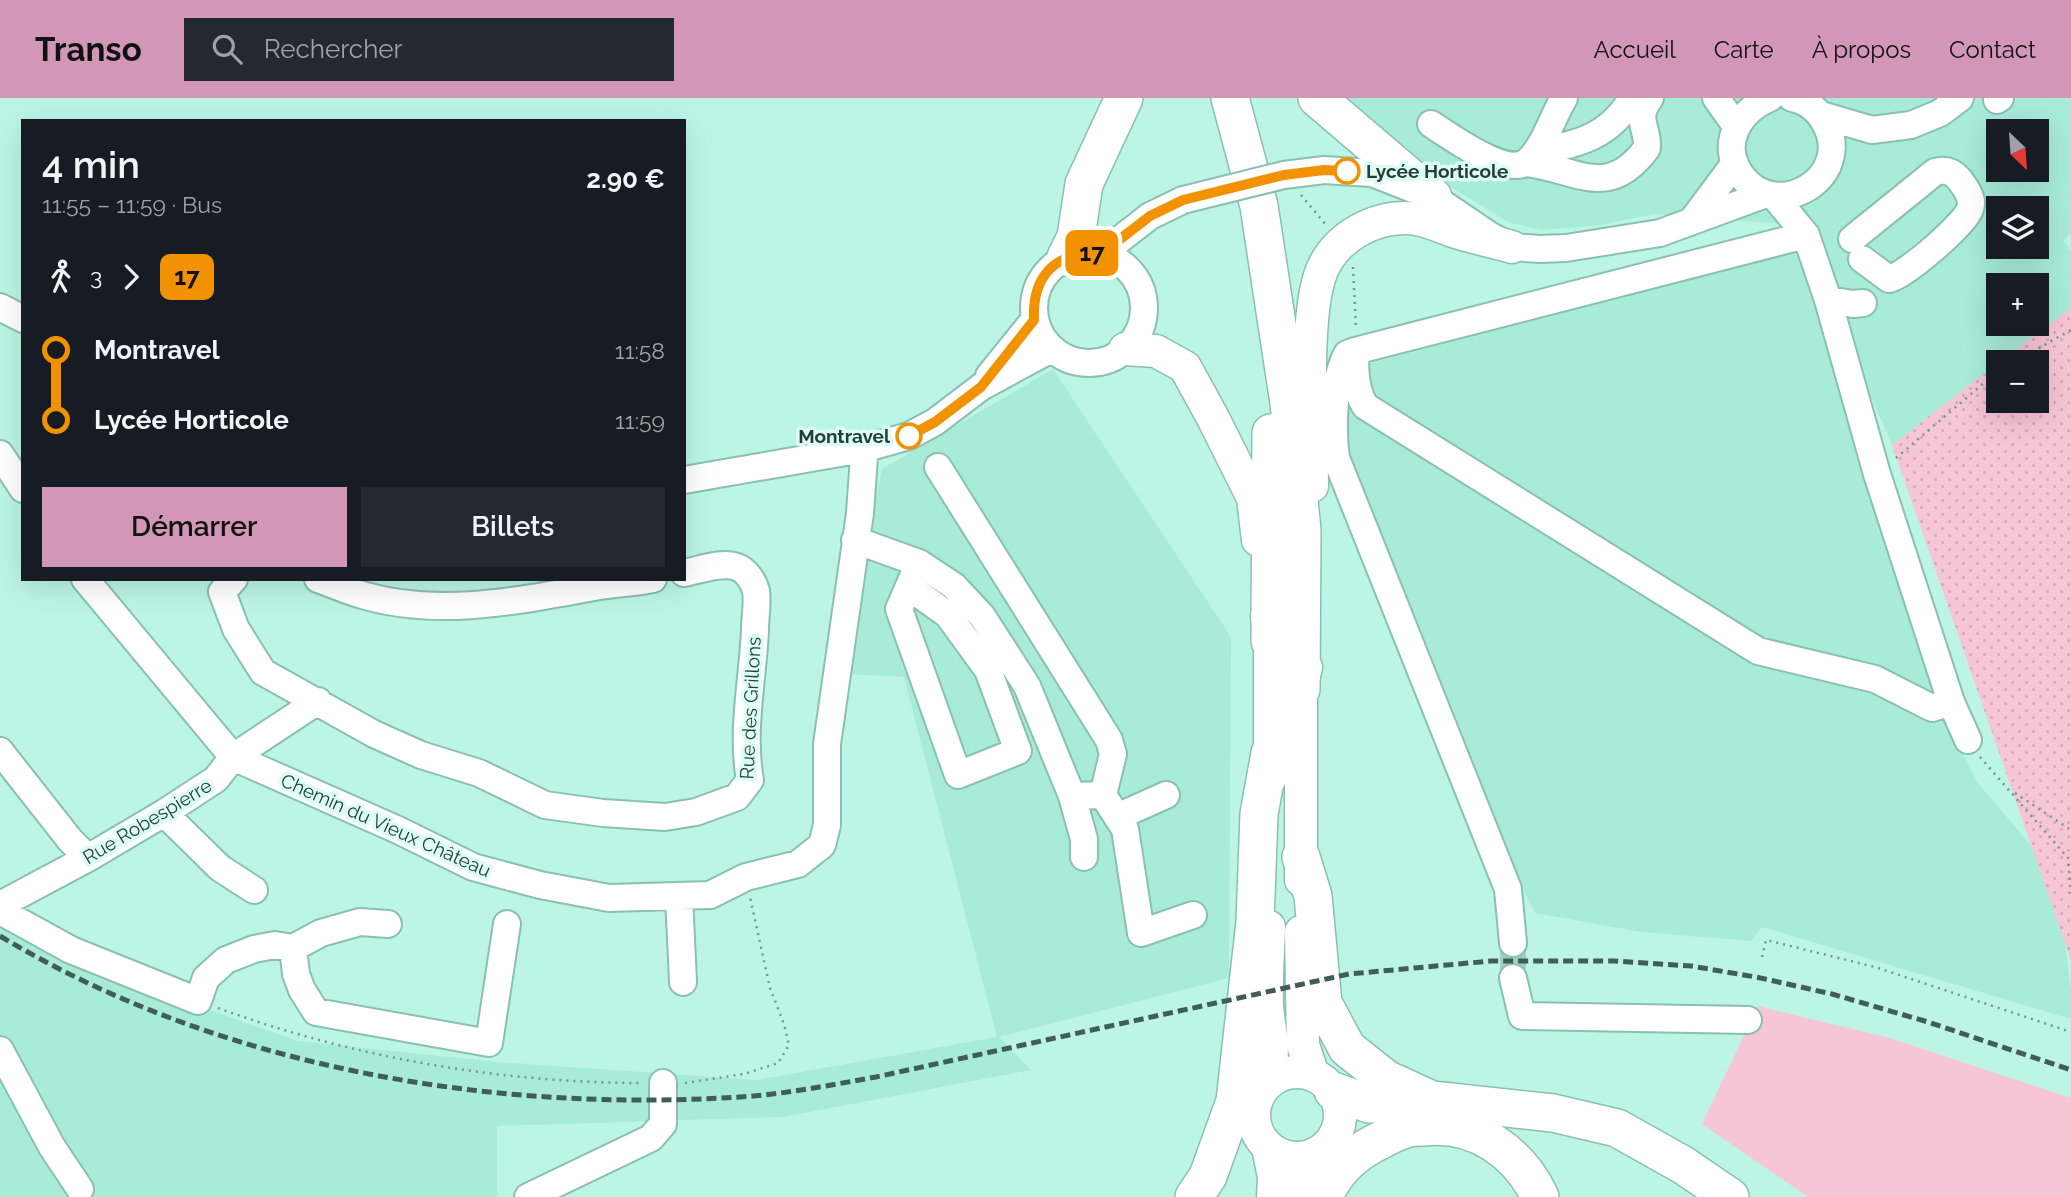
<!DOCTYPE html>
<html lang="fr">
<head>
<meta charset="utf-8">
<style>
  :root { --surface:#171b24; --page:#242831; --text:#f1f3f6; --muted:#9ea1a6; --accent:#d296b6 }
  body { margin:0; font-family:Raleway,sans-serif; background:var(--page); color:var(--text); height:100vh; display:flex; flex-direction:column; font-size:26px; white-space:nowrap }
  * { box-sizing:border-box; margin:0 }
  p { font-size:23px; color:var(--muted) }
  .icon { flex:none; width:38px; height:38px; fill:none; stroke:currentColor; stroke-width:2; stroke-linecap:round; stroke-linejoin:round }
  .map { position:relative; flex:1; overflow:hidden }
  .side { position:absolute; left:21px; top:21px; width:665px; height:462px; display:flex; flex-direction:column; background:var(--surface); border-radius:0px; box-shadow:0 7px 28px #0002 }
  .side>* { flex:none }
  .badge { padding:0 14px; border-radius:10px; font-size:24px; line-height:46px }
  .needle { width:46px; rotate:155deg }
  .controls { position:absolute; left:1986px; top:21px; display:grid; gap:14px }
  .controls a { display:grid; place-items:center; width:63px; height:63px; border-radius:0px; background:var(--surface); box-shadow:0 7px 28px #0002; font-size:35px }
  .map>.badge { position:absolute; translate:-50% -50%; box-shadow:0 0 0 4px #fff }
  .legs { display:flex; align-items:center; gap:10px; height:77px; padding:0 21px; font-size:23px }
  .legs p { margin-inline-start:auto }
  .overview { display:flex; align-items:center; justify-content:space-between; height:119px; padding:0 21px }
  h1 { font-size:38px; font-weight:600; line-height:52px }
  .primary-button { display:flex; gap:14px; margin-top:auto; padding:14px 21px }
  .primary-button a { flex:1; height:80px; border-radius:0px; background:var(--accent); color:#111; font-size:28px; font-weight:600; line-height:80px; text-align:center }
  .primary-button a+a { background:var(--page); color:var(--text) }
  ul { padding:0 21px; list-style:none }
  li { display:flex; align-items:center; gap:24px; height:70px; font-size:26px }
  li i { display:grid; place-items:center; width:10px; height:100%; margin:0 9px; background:currentColor }
  li i::after { content:''; width:18px; height:18px; margin:-9px; border:5px solid; border-radius:50%; background:var(--surface) }
  li p { margin-inline-start:auto }
  li:first-child i { background:linear-gradient(#0000 50%,currentColor 0) }
  li:last-child i { background:linear-gradient(currentColor 50%,#0000 0) }
  header { display:flex; align-items:center; gap:42px; box-sizing:border-box; height:98px; padding:0 35px; background:var(--accent); color:#111 }
  header strong { font-size:33px }
  nav { display:flex; gap:38px; margin-inline-start:auto; font-size:24px }
  .search { width:490px; height:63px; background:var(--page); display:flex; align-items:center; gap:18px; box-sizing:border-box; padding:0 24px; border-radius:0px; color:var(--muted); font-size:26px }
  .map>svg:first-child { display:block }
</style>
</head>
<body>
<header>
<strong>Transo</strong>
<div class="search"><svg class="icon" aria-label="search" viewBox="0 0 24 24"><circle cx="10" cy="10" r="6"/><path d="M15 15l6 6"/></svg>Rechercher</div>
<nav><a>Accueil</a><a>Carte</a><a>À propos</a><a>Contact</a></nav>
</header>
<div class="map">
<svg width="2071" height="1099" viewBox="0 0 2071 1099">
  <defs>
    <pattern id="grass-dots" width="8" height="8" patternUnits="userSpaceOnUse" patternTransform="scale(1.75)"><rect width="8" height="8" fill="#f7c6d6"/><path d="M2 2h.1M6 6h.1" fill="none" stroke="#d4abb8" stroke-width="1.8" stroke-linecap="round"/></pattern>
  </defs>
  <rect width="100%" height="100%" fill="#bcf5e6"/>
  <path fill="#a8ebd9" fill-rule="evenodd" d="M1340 0H2071V136L2063 143 2071 154V210L1892 347 1843 234 1815 128 1653 116 1594 128 1541 132 1508 124 1410 64ZM1998 33H2037V72H1998ZM1998 110H2037V149H1998ZM1998 187H2037V226H1998Z
    M1798 155 1828 240 1952 635 1977 684 2056 777 2071 891V921L1762 829 1751 843 1641 834 1535 815 1491 725 1339 339 1349 269 1368 266 1615 199Z
    M1053 271 1231 539 1229 880 999 939 1031 972 783 1019 497 1028V1099H0V822L144 889 298 943 497 964 757 982 997 939 904 579 849 576 862 466 882 371Z"/>
  <path fill="url(#grass-dots)" d="M2071 210V862L1892 347 1998 265V303H2037V264H1999Z"/>
  <path fill="#f7c6d6" d="M1758 908 1893 941 2071 1000V1099H1808L1702 1026Z"/>
  <g fill="none" stroke-linecap="round" stroke-linejoin="round">
    <path stroke="#9ed0c3" stroke-width="26" stroke-dasharray="26 13" stroke-linecap="butt" d="M1513 845V880"/>
    <g stroke="#89c0b1" stroke-width="30">
      <path id="minor" d="M1716 0 1736 28
        M1770 0C1739 13 1719 46 1741 77 1777 127 1855 78 1825 25 1818 12 1807 3 1792 0
        M1997 2 2000 0
        M1821 17 1872 32 1911 27 1940 15 1960 0
        M1431 26C1450 38 1509 82 1529 62 1545 46 1552 20 1564 0
        M1537 52C1578 48 1611 37 1632 0
        M1527 65C1577 71 1608 103 1647 50 1648 28 1634 21 1650 0
        M1284 77 1324 72 1372 75 1433 99 1489 137 1512 149 1540 151 1566 150 1660 135 1766 96
        M1774 98 1806 137 1828 202 1877 376 1951 604 1968 642
        M1694 120 1735 65
        M1852 141 1935 74C1945 71 1952 73 1959 81 1965 89 1974 100 1970 111 1965 126 1905 178 1889 181L1862 161
        M1034 210a55 55 0 1 1 110 0a55 55 0 1 1-110 0Z
        M1101 156 1150 118 1183 102
        M1828 202 1853 206 1863 205
        M0 209 23 221
        M1355 253C1355 274 1355 290 1365 308L1758 553 1875 581 1932 610 1951 604
        M989 278 1034 222
        M0 356 23 391
        M684 382 863 351 909 338 935 324 981 289 1051 251
        M855 442 919 465 954 488 982 518 1027 588 1072 698 1103 697 1113 656 1109 642 938 369
        M85 481 233 659 398 732 473 769 540 787 609 800 710 797 746 779 798 766 822 747 827 727V646L860 415 864 359 863 351
        M234 481 222 494 236 531 263 574 374 636 421 657 479 675 545 707 603 715 665 719 696 714 737 699 750 682C741 632 753 581 755 531 755 519 758 505 756 493 754 484 746 472 737 469 722 463 700 472 684 475
        M318 481C332 486 345 492 359 496 436 520 517 503 594 489 614 485 634 485 653 481
        M909 489 948 517 988 572 1018 653 958 677 899 511 919 465
        M0 653 70 742 88 760
        M1103 697 1125 731 1141 835 1193 817
        M1072 698 1084 741V759
        M164 715 220 770 254 792
        M1117 719 1166 697
        M679 798 683 884
        M0 807 88 760 164 715 216 681 233 659 318 603
        M0 813 71 852 198 903 206 880 226 862 254 851 275 847 293 850 321 835 360 824 388 826
        M1513 845 1508 791 1336 360C1332 332 1333 281 1347 256L1355 253 1806 137
        M293 850 296 876 302 892 316 914 489 945 507 826
        M1513 880 1522 918 1748 922
        M0 952 52 1049 80 1091
        M528 1099 651 1040 663 1026V985"/>
    </g>
    <g stroke="#89c0b1" stroke-width="35">
      <path id="major" d="M1125 251 1156 253 1185 269 1213 320 1253 400 1258 442
        M1312 388C1312 337 1302 206 1325 166 1340 138 1373 120 1405 120 1422 120 1434 126 1450 132 1470 139 1492 143 1512 149
        M1267 518 1270 543V680
        M1301 782V591L1306 569
        M1301 834 1303 947 1313 977
        M1254 1017a43 43 0 1 1 86 0a43 43 0 1 1-86 0Z
        M1263 990C1278 956 1270 942 1267 908 1266 882 1268 855 1269 829
        M1268 1049 1274 1079 1273 1099
        M1301 1099 1304 1082 1314 1056"/>
    </g>
    <g stroke="#89c0b1" stroke-width="40">
      <path id="highway" d="M1230 0 1259 108 1289 305 1302 432 1301 591
        M1317 0 1433 99
        M1066 159 1076 139 1084 86 1124 0
        M1270 543 1271 335
        M1301 759 1313 798 1323 905 1347 950 1386 981 1432 1002 1553 1015 1617 1030 1683 1067 1730 1099
        M1333 993 1369 1006 1427 1002
        M1194 1099 1208 1078 1235 1003 1255 824 1259 716 1270 655
        M1324 1099C1334 1074 1354 1055 1379 1043 1387 1039 1395 1034 1403 1032 1409 1029 1417 1029 1424 1029 1475 1023 1519 1054 1540 1099"/>
    </g>
    <path stroke="#70988d" stroke-width="2.5" stroke-dasharray="2 5" stroke-linecap="butt" d="M1301 97 1326 127
      M1353 169 1356 229
      M2014 264 2071 232
      M1896 360 1998 273
      M1980 659 2068 760 2071 796
      M2015 695 2071 732
      M1762 859 1766 842 1875 869 2071 934
      M218 910C352 959 500 985 643 985
      M685 985 744 976 778 965 789 947 784 926 770 890 750 799"/>
    <use href="#minor" stroke="#fff" stroke-width="26"/>
    <use href="#major" stroke="#fff" stroke-width="32"/>
    <use href="#highway" stroke="#fff" stroke-width="37"/>
    <path stroke="#415e56" stroke-width="5" stroke-dasharray="10 5" stroke-linecap="butt" d="M0 838C218 969 488 1015 740 999 786 996 831 987 876 979L1349 876 1491 863H1614L1691 868 1756 879 1832 896 1928 924 2071 972"/>
    <g stroke="#89c0b1" stroke-width="30" stroke-linecap="butt">
      <path id="minor-bridge" d="M1183 102 1284 77"/>
    </g>
    <use href="#minor-bridge" stroke="#fff" stroke-width="26"/>
  </g>
  <g fill="none" stroke-linecap="round" stroke-linejoin="round">
    <g stroke="#fff" stroke-width="16">
      <path id="line-1" d="M909 338 935 324 981 289 1034 222C1032 177 1056 153 1101 156L1150 118 1183 102 1284 77 1324 72 1347 73"/>
    </g>
    <use href="#line-1" stroke="#f39200" stroke-width="10"/>
  </g>
  <g fill="#fff" stroke="#f39200" stroke-width="3.5">
    <circle cx="1347" cy="73" r="12"/>
    <circle cx="909" cy="338" r="12"/>
  </g>
  <g text-anchor="middle" dominant-baseline="central" stroke-width="7" stroke-linejoin="round" paint-order="stroke">
    <g font-size="19" font-weight="bold" fill="#273e38" stroke="#dcfdf4" text-anchor="start">
      <text x="1366" y="73">Lycée Horticole</text>
      <text x="890" y="338" text-anchor="end">Montravel</text>
    </g>
    <g font-size="19" fill="#273e38" stroke="#dcfdf4">
      <text transform="translate(750 610) rotate(-87)">Rue des Grillons</text>
      <text transform="translate(147 723) rotate(-31)">Rue Robespierre</text>
      <text transform="translate(386 727) rotate(24)">Chemin du Vieux Château</text>
    </g>
  </g>
</svg>
<div class="controls">
<a><svg class="needle" viewBox="-14 -14 28 28"><path d="M0-13l5 13h-10z" fill="#e53935"/><path d="M0 13l5-13h-10z" fill="#9ea1a6"/></svg></a>
<a><svg class="icon" aria-label="layers" viewBox="0 0 24 24"><path d="M12 4l9 5-9 5-9-5zM3 14l9 5 9-5"/></svg></a>
<a>+</a>
<a>−</a>
</div>
<b class="badge" style="left:1092px;top:155px;background:#f39200;color:#111">17</b>
<section class="side">
<div class="overview"><div><h1>4 min</h1><p>11:55 – 11:59 · Bus</p></div><b>2.90 €</b></div>
<div class="legs"><svg class="icon" aria-label="walk" viewBox="0 0 24 24"><circle cx="13" cy="4" r="2"/><path d="M13 8l-2 6 4 7M11 14l-3 7M7 12l3-4h3l4 4"/></svg>3<svg class="icon" aria-label="forward" viewBox="0 0 24 24"><path d="M9 5l7 7-7 7"/></svg><b class="badge" style="background:#f39200;color:#111">17</b></div>
<ul>
<li><i style="color:#f39200"></i><b>Montravel</b><p>11:58</p></li>
<li><i style="color:#f39200"></i><b>Lycée Horticole</b><p>11:59</p></li>
</ul>
<div class="primary-button"><a>Démarrer</a><a>Billets</a></div>
</section>
</div>
</body>
</html>
